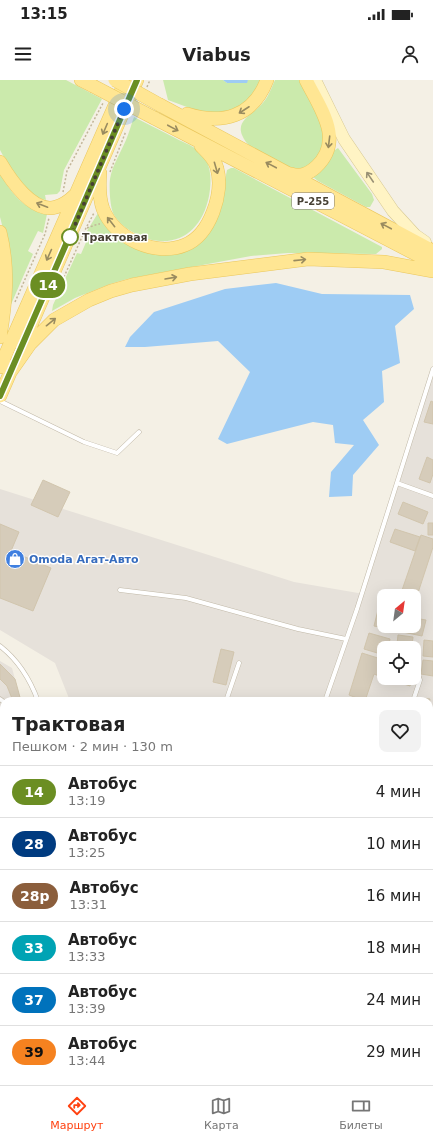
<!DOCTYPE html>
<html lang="ru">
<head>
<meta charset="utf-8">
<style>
  :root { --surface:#fff; --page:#f2f2f2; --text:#222; --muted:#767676; --line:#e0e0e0; --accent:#ff4211 }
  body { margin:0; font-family:"DejaVu Sans",sans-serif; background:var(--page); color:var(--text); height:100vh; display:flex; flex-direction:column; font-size:15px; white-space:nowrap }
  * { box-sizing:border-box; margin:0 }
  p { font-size:13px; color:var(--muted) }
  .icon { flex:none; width:22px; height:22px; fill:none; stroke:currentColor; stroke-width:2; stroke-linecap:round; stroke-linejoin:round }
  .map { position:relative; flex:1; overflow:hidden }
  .side { position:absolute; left:0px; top:617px; width:433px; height:388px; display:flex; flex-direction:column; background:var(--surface); border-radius:12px 12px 0 0; box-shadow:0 4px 16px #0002 }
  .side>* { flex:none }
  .badge { padding:0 8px; border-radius:13px; font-size:14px; line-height:26px }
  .needle { width:26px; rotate:29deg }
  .tools { position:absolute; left:377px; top:509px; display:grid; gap:8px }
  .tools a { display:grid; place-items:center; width:44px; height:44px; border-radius:8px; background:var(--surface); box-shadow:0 4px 16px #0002; font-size:20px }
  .you { position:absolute; width:20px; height:20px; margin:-10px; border:3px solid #fff; border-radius:50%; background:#1a73e8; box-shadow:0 0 0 6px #1a73e833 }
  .map>.badge { position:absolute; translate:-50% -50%; box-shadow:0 0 0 2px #fff }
  .round { display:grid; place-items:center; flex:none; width:42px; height:42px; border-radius:8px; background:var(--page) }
  .summary { display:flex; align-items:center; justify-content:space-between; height:68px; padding:0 12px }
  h1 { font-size:19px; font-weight:700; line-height:30px }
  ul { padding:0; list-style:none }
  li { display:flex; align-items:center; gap:12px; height:52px; padding:0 12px; border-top:1px solid var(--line) }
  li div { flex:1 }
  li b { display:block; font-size:15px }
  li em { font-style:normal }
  li .badge { min-width:44px; font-weight:700; text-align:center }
  .status { display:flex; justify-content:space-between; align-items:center; height:28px; padding:0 20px; background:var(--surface); direction:ltr }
  .status svg { height:11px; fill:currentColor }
  header { display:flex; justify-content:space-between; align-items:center; height:52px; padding:0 12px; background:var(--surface); font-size:18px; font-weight:700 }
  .tab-bar { display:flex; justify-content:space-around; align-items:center; height:56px; border-top:1px solid var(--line); background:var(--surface); font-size:11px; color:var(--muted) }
  .tab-bar a { display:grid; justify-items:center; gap:2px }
  .tab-bar .on { color:var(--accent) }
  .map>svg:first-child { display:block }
</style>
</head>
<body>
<div class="status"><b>13:15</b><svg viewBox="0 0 49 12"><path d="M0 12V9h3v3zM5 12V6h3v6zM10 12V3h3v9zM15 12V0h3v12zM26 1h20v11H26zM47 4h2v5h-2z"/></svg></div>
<header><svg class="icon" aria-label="menu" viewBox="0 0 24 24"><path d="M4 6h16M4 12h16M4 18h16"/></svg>Viabus<svg class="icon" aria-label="person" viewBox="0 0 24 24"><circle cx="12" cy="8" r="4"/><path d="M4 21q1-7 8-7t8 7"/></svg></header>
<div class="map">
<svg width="433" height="1005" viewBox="0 0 433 1005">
  <rect width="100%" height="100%" fill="#f4f0e5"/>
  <path fill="#e6e1da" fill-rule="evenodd" d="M433 296V808L429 806V621H70L55 583 0 550V409L294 502 364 514ZM384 516H414V546H384ZM384 568H414V598H384Z
    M0 581 12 588 21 621H4V1001H171L173 1005H0Z"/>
  <path fill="#cbeaac" d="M0 0H66L102 19 64 90 60 111 57 114 45 115 46 120 38 118 26 108 7 83 0 70Z
    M163 0H223L227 3H246L248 0H262L252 17 235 30 214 34 195 30 168 20Z
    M275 0H301L325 43 322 72 310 87 295 90 251 67C247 64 244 60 242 55 236 40 253 34 261 25 268 18 271 9 275 0Z
    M134 37C148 44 163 52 177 59 183 62 191 65 196 69 200 71 204 77 206 80 212 91 211 105 209 116 202 152 175 171 140 156 130 151 120 145 114 135 110 128 109 108 110 99 112 86 121 72 126 60 129 53 131 45 134 37Z
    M338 68 372 114 374 120 370 127H366L318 101 313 97 332 72Z
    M231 88H234L382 167V169L376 174 288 173 251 176 127 199 110 204 75 218 52 231 53 225 77 173 81 174 90 153 87 151 98 133C103 141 108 151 117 158 129 168 164 169 181 171L222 115 227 90Z
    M0 94C7 105 16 120 29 127 34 130 41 131 47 134L43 153 38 151 28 171 33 174 9 229 12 201 8 168 0 137Z
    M429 804 433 805V1005H237L235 1001H429Z"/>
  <path fill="#9eccf4" d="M223 0H248L247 3H227Z
    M276 203 322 214 410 215 414 229 395 246 400 283 382 291 384 322 363 340 379 365 353 395 352 416 329 417 331 392 354 365 335 363 333 345 313 342 227 364 218 359 250 292 218 261 145 267H125L130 257 154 232 225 209Z"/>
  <path fill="#d6ccba" stroke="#d1c5ad" d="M431 321 433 322V344L424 342Z
    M427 377 433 380V394L430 403 419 399Z
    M43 400 70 412 58 437 31 425Z
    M403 422 428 432 423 444 398 434Z
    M428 443H433V455H428Z
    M0 444 19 452 11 471 51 488 33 531 0 518Z
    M395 449 420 457 415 471 390 462Z
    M421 455 433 459V467L415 522 414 516H400Z
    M378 530 384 531V546H414V538L426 540 422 556 374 546Z
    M369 553 390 559 388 568H384V575L364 569Z
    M398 555 413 557 412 566 397 564Z
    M424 560 433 561V577L423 576Z
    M221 569 234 572 226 605 213 602Z
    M362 573 384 580V598L374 594 365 621 349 615Z
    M423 580 433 581V596L421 594Z
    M0 584 15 599 21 621H13L7 606 0 599Z
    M385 598H413L410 606Z
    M366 617 378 621H365Z
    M421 618 430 619 429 626V621H421Z
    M0 667 4 669V706L0 705Z
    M433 769V802L429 800V782Z
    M0 773 4 776V792L0 789Z
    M0 842 4 846V848L0 852Z
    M4 848V855L0 859V852Z
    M4 855V870L0 866V859Z
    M0 866 4 870V890L0 885Z
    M0 952 4 957V993L0 996Z
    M4 1001H59L55 1005H38L37 1004V1005H0Z
    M85 1001H115L119 1005H80Z
    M142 1001H160V1002L156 1005H140L143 1002Z"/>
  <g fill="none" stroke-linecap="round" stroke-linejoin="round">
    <g stroke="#c0b8a7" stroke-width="5">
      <path id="lane" d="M0 321 84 362 117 373 139 352
        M397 403 433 416
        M120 510 186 518 298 549 346 559
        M0 566C18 580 30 599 38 621
        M0 619 4 622
        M226 621 239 583
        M325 621 357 529 433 289
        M413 621 420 600 414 584
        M0 639 4 628
        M429 700 433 704
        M429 808 433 809
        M0 825 4 829
        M0 929 4 933
        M127 1001 129 1005
        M173 1001 175 1005
        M0 1002 4 998
        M74 1005 76 1001
        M282 1005 283 1001
        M336 1005 338 1001"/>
    </g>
    <g stroke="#d6c892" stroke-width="13">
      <path id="secondary" d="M315 0 344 59 393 131 415 155 425 162"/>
    </g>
    <g stroke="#eac75d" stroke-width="14">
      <path id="primary" d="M81 0 93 6
        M160 25 433 171
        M187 34C222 45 253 37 267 0
        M154 38 433 183
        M0 82C10 99 33 134 56 127 63 125 70 120 75 115
        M100 93C99 106 99 118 103 129 115 159 156 177 185 165 210 155 224 113 217 88 215 79 208 73 201 66
        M291 94C301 97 308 94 316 87 345 60 320 28 306 0
        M0 152C9 188 6 221 0 257
        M22 266 137 0
        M0 287 126 0
        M9 294 30 264 54 240 89 220 111 211 132 205 190 194 308 179 384 182 433 191
        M0 316 13 286"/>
    </g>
    <path stroke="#c2b598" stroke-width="1.5" stroke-dasharray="2 2" stroke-linecap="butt" d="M147 7 150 0
      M110 92 126 51
      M63 112 67 91 103 23
      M87 148 98 144H100
      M59 208 86 148 94 133
      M15 222 45 154 49 138"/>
    <use href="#lane" stroke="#fff" stroke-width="4"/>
    <use href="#secondary" stroke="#fff4c4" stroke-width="12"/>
    <use href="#primary" stroke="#ffe693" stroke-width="13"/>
    <g stroke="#eac75d" stroke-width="14" stroke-linecap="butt">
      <path id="primary-bridge" d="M115 0 160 25
        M93 6 154 38"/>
    </g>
    <use href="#primary-bridge" stroke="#ffe693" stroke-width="13"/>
  </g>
  <defs><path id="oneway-shaft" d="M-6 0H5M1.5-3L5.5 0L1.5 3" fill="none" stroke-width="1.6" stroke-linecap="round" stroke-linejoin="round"/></defs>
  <g stroke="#998b5f">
    <use href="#oneway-shaft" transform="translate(244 30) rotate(147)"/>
    <use href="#oneway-shaft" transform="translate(173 48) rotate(28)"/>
    <use href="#oneway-shaft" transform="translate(105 49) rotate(113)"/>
    <use href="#oneway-shaft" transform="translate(329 62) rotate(97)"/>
    <use href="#oneway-shaft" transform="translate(271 85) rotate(-152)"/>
    <use href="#oneway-shaft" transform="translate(216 88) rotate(74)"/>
    <use href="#oneway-shaft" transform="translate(42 125) rotate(-159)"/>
    <use href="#oneway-shaft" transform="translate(111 142) rotate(-128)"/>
    <use href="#oneway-shaft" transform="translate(386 146) rotate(-152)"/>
    <use href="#oneway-shaft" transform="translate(49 175) rotate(114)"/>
    <use href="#oneway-shaft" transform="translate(300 180) rotate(-6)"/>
    <use href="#oneway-shaft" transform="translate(171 198) rotate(-10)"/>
    <use href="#oneway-shaft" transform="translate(51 242) rotate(-39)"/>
  </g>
  <use stroke="#999175" href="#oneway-shaft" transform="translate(370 97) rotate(-124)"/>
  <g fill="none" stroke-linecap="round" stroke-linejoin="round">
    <g stroke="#fff" stroke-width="9">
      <path id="line" d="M0 316 100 86 137 0"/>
    </g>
    <use href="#line" stroke="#6b8e23" stroke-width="6"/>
    <path stroke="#464034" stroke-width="4" stroke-dasharray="0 7.2" d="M70 157 124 29"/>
  </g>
  <defs>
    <g id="shop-disc" transform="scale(1)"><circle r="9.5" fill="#3f7fe0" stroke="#fff"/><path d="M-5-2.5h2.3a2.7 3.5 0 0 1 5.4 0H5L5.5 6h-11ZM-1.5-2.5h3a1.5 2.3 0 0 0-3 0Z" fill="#fff"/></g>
  </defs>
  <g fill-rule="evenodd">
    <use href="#shop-disc" x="15" y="479"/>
  </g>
  <circle fill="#fff" stroke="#6b8e23" stroke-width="2" cx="70" cy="157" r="8"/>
  <g text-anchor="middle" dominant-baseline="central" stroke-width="3" stroke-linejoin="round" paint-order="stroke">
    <rect fill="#fff" stroke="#7e7971" stroke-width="1" x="292" y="113" width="42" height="16" rx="3"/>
    <g font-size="10" font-weight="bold" fill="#464034">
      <text x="313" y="121">Р-255</text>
    </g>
    <g font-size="11" font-weight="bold" fill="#464034" stroke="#fff" text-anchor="start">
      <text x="82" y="157">Трактовая</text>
    </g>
    <g font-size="11" font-weight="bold" fill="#366cbe" stroke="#fff" text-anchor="start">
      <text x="29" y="479">Omoda Агат-Авто</text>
    </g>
  </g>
</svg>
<div class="tools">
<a><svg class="needle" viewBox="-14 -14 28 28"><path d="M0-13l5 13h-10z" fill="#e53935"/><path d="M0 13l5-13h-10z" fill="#767676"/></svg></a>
<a><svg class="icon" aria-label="locate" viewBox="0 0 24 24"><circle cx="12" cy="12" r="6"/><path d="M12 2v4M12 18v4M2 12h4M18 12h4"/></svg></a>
</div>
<div class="you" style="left:124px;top:29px"></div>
<b class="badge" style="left:48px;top:205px;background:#6b8e23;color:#fff">14</b>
<section class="side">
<div class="summary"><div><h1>Трактовая</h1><p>Пешком · 2 мин · 130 m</p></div><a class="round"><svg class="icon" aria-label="heart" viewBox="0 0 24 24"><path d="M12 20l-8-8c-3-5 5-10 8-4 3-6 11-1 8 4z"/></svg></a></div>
<ul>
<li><span class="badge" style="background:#6b8e23;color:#fff">14</span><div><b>Автобус</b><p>13:19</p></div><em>4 мин</em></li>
<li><span class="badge" style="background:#003b80;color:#fff">28</span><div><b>Автобус</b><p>13:25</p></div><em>10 мин</em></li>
<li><span class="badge" style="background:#8b5e3c;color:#fff">28р</span><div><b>Автобус</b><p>13:31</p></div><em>16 мин</em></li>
<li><span class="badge" style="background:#00a3b4;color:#fff">33</span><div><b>Автобус</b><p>13:33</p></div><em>18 мин</em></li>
<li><span class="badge" style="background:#0072bc;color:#fff">37</span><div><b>Автобус</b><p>13:39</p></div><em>24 мин</em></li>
<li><span class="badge" style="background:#f58220;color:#111">39</span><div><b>Автобус</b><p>13:44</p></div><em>29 мин</em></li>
</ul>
</section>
</div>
<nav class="tab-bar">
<a class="on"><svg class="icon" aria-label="directions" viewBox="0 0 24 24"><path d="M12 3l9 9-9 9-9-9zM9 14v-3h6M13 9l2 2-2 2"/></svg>Маршрут</a>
<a><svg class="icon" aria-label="map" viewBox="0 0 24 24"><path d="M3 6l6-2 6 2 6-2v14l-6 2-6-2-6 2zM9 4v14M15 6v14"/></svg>Карта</a>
<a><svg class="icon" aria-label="tickets" viewBox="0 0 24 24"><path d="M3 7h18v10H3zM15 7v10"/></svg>Билеты</a>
</nav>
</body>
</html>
